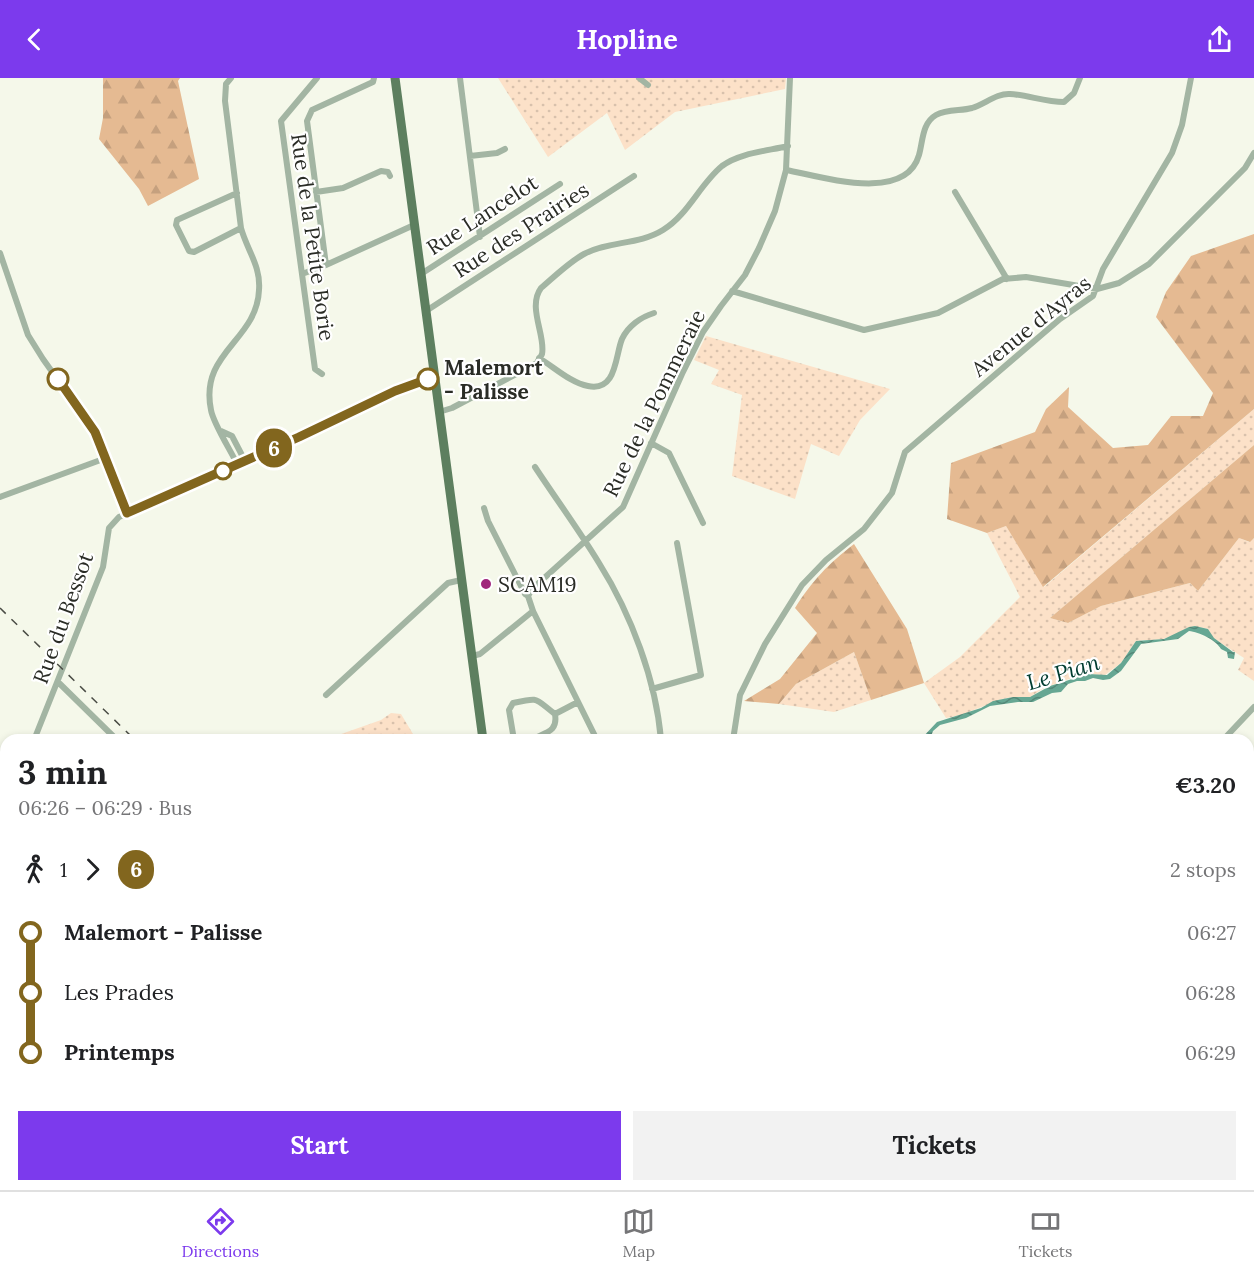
<!DOCTYPE html>
<html lang="en">
<head>
<meta charset="utf-8">
<style>
  :root { --surface:#fff; --page:#f2f2f2; --text:#202124; --muted:#757577; --line:#e0e0e0; --accent:#7c3aed }
  body { margin:0; font-family:Lora,serif; background:var(--page); color:var(--text); height:100vh; display:flex; flex-direction:column; font-size:22px; white-space:nowrap }
  * { box-sizing:border-box; margin:0 }
  p { font-size:20px; color:var(--muted) }
  .icon { flex:none; width:33px; height:33px; fill:none; stroke:currentColor; stroke-width:2; stroke-linecap:round; stroke-linejoin:round }
  .map { position:relative; flex:1; overflow:hidden }
  .side { position:absolute; left:0px; top:656px; width:1254px; height:458px; display:flex; flex-direction:column; background:var(--surface); border-radius:18px 18px 0 0; box-shadow:0 3px 9px #0003 }
  .side>* { flex:none }
  .badge { padding:0 12px; border-radius:20px; font-size:21px; line-height:39px }
  .map>.badge { position:absolute; translate:-50% -50%; box-shadow:0 0 0 3px #fff }
  .legs { display:flex; align-items:center; gap:9px; height:66px; padding:0 18px; font-size:20px }
  .legs p { margin-inline-start:auto }
  .summary { display:flex; align-items:center; justify-content:space-between; height:102px; padding:0 18px }
  h1 { font-size:33px; font-weight:800; line-height:45px }
  .action { display:flex; gap:12px; margin-top:auto; padding:12px 18px }
  .action a { flex:1; height:69px; border-radius:0px; background:var(--accent); color:#fff; font-size:24px; font-weight:800; line-height:69px; text-align:center }
  .action a+a { background:var(--page); color:var(--text) }
  ul { padding:0 18px; list-style:none }
  li { display:flex; align-items:center; gap:21px; height:60px; font-size:22px }
  li i { display:grid; place-items:center; width:9px; height:100%; margin:0 8px; background:currentColor }
  li i::after { content:''; width:15px; height:15px; margin:-8px; border:4px solid; border-radius:50%; background:var(--surface) }
  li p { margin-inline-start:auto }
  li:first-child i { background:linear-gradient(#0000 50%,currentColor 0) }
  li:last-child i { background:linear-gradient(currentColor 50%,#0000 0) }
  header { display:flex; justify-content:space-between; align-items:center; height:78px; padding:0 18px; background:var(--accent); color:#fff; font-size:27px; font-weight:800 }
  .menu { display:flex; justify-content:space-around; align-items:center; height:84px; border-top:2px solid var(--line); background:var(--surface); font-size:16px; color:var(--muted) }
  .menu a { display:grid; justify-items:center; gap:3px }
  .menu .on { color:var(--accent) }
  .map>svg:first-child { display:block }
</style>
</head>
<body>
<header><svg class="icon" aria-label="back" viewBox="0 0 24 24"><path d="M15 5l-7 7 7 7"/></svg>Hopline<svg class="icon" aria-label="share" viewBox="0 0 24 24"><path d="M12 15V3M7 8l5-5 5 5M5 13v7h14v-7"/></svg></header>
<div class="map">
<svg width="1254" height="1112" viewBox="0 0 1254 1112">
  <defs>
    <pattern id="grass-dots" width="8" height="8" patternUnits="userSpaceOnUse" patternTransform="scale(1.5)"><rect width="8" height="8" fill="#fce1c8"/><path d="M2 2h.1M6 6h.1" fill="none" stroke="#d8c1ac" stroke-width="1.8" stroke-linecap="round"/></pattern>
    <pattern id="forest-firs" width="22" height="20" patternUnits="userSpaceOnUse" patternTransform="scale(1.5)"><rect width="22" height="20" fill="#e5ba92"/><path d="M5 1l3.5 6h-7zM16 11l3.5 6h-7z" fill="#c5a07e"/></pattern>
    <pattern id="water-waves" width="16" height="10" patternUnits="userSpaceOnUse" patternTransform="scale(1.5)"><rect width="16" height="10" fill="#66a793"/><path d="M0 5q4-4 8 0t8 0" fill="none" stroke="#548878"/></pattern>
  </defs>
  <rect width="100%" height="100%" fill="#f5f8ea"/>
  <path fill="url(#grass-dots)" d="M498 0H786L785 11 675 34 625 72 607 35 548 79Z
    M706 258 890 311 860 342 839 378 811 366 795 421 732 398 742 317 711 306 719 292 694 282Z
    M1254 331V367L1050 540 1068 545 1101 528 1190 505 1198 513 1239 460 1249 464 1254 460V603L1238 592 1244 580 1213 560 1208 551C1187 545 1185 554 1166 560 1157 563 1146 561 1136 563L1121 585 1105 597 1089 596 1069 601 1044 610 1030 619H1012L1002 621 961 637 946 640 924 605 960 579 1020 519 987 455 1006 448 1044 509Z
    M854 574 871 622 834 634 779 626 796 606Z
    M391 635 401 636 416 661H327L381 642Z"/>
  <path fill="url(#forest-firs)" d="M103 0H180L178 3 199 101 148 128 139 111 99 61 103 40Z
    M1254 156V331L1043 509 1006 448 987 455 947 441 951 385 1035 354 1046 331 1069 309 1068 329 1113 370 1148 367 1171 338H1203L1213 315 1156 239 1166 214 1191 178Z
    M1254 367V460L1250 464 1239 460 1198 513 1190 505 1101 528 1068 545 1050 540Z
    M854 466 907 551 924 605 871 622 854 574 796 606 779 626 744 623 780 601 817 555 795 530C812 503 828 486 854 466Z"/>
  <path fill="url(#water-waves)" d="M1195 548 1208 551 1214 560 1233 574H1235L1234 581 1228 580 1227 574 1221 571C1216 562 1199 554 1189 553L1178 561 1141 566 1121 593 1110 601 1103 602 1093 600 1085 603H1077L1068 606 1061 614 1052 615 1033 624H1018L990 628 966 640 940 647 933 653 930 661H921L937 644 981 630 993 623 1013 619H1030L1050 608 1088 596 1107 597 1121 585 1136 563 1164 561 1189 549Z"/>
  <g fill="none" stroke-linecap="round" stroke-linejoin="round">
    <path stroke="#a3b5a3" stroke-width="6" d="M231 0 226 6 225 23 241 150C247 172 261 188 259 212 257 263 199 274 211 332 213 345 231 373 237 386
      M317 0 281 43 315 291 322 296
      M460 0 480 159
      M639 0 648 7
      M470 78 497 75 505 71
      M786 92C820 98 905 126 919 77 923 63 922 45 936 37 947 31 961 33 972 30 985 26 997 15 1010 16 1028 17 1045 24 1064 24L1074 15 1080 0
      M316 114 343 110 381 93 388 94 390 98
      M955 114 1007 201
      M237 115 177 142 176 147 189 173 194 174 241 150
      M0 175 28 257 43 281 95 354 127 435
      M326 187 307 43 312 32 373 4 374 0
      M302 196 326 187 414 147
      M421 196 560 106
      M732 213 864 252 938 235 1003 201 1026 199 1097 211 1119 205 1149 186 1245 90 1254 75
      M426 233 634 98
      M539 280C554 289 571 305 588 308 617 314 615 278 622 261 628 248 641 239 654 235
      M439 334 452 330 537 285C538 282 541 279 542 276 546 258 527 229 541 210 554 199 569 184 584 176 608 163 639 167 663 152 688 137 700 106 722 88 739 75 767 73 788 68
      M221 353 232 358 245 383
      M651 365 669 375 703 445
      M535 389C556 421 579 452 599 485 631 536 656 602 661 662
      M0 419 106 380
      M484 430 488 443 525 516 528 518
      M472 578 480 576 533 533
      M58 604 114 659
      M652 611 701 597 677 465
      M326 617 448 505 461 502
      M555 636 578 624
      M34 662 103 489 109 450 119 439 299 359 395 313 435 299
      M514 662 509 632 513 625C540 619 534 620 555 636 558 654 546 654 531 662
      M597 662 533 533 528 518 532 511 623 429 682 296 703 254 721 228 745 197 759 170 775 133 786 92 790 0
      M733 662 740 617 765 566 802 507 826 482 864 451 892 415 905 374 1060 241 1093 218 1103 191 1172 75 1182 47 1191 0
      M1223 662 1254 629
      M1248 719 1254 724
      M1248 743 1254 737
      M0 778 6 757
      M1248 798 1254 804
      M0 919 6 917
      M1248 969 1254 975
      M1248 1019 1254 1013
      M0 1043 6 1041
      M0 1095 6 1093
      M37 1107 38 1112
      M236 1107 239 1112
      M299 1107 302 1112
      M423 1107 426 1112
      M487 1107 490 1112
      M574 1107 579 1112
      M619 1107 620 1112
      M682 1107V1112
      M1057 1107 1063 1112
      M1110 1107 1111 1112
      M1213 1107 1218 1112
      M326 1112 335 1107
      M497 1112 502 1107
      M537 1112 542 1107
      M901 1112 907 1107"/>
    <path stroke="#5d7f5f" stroke-width="9" d="M395 0 483 662
      M659 1107 661 1112"/>
    <path stroke="#4a4c45" stroke-width="1.5" stroke-dasharray="8 8" stroke-linecap="butt" d="M0 530 135 662
      M593 1107 598 1112"/>
  </g>
  <g fill="none" stroke-linecap="round" stroke-linejoin="round">
    <g stroke="#fff" stroke-width="14">
      <path id="line-1" d="M58 301 95 354 127 435 299 359 395 313 428 301"/>
    </g>
    <use href="#line-1" stroke="#82661e" stroke-width="9"/>
  </g>
  <g fill="#fff" stroke="#82661e" stroke-width="3">
    <circle cx="58" cy="301" r="10"/>
    <circle cx="428" cy="301" r="10"/>
    <circle cx="223" cy="393" r="8"/>
  </g>
  <circle fill="#a0267c" stroke="#fff" stroke-width="2" cx="486" cy="506" r="6"/>
  <g text-anchor="middle" dominant-baseline="central" stroke-width="4.5" stroke-linejoin="round" paint-order="stroke">
    <g font-size="21" fill="#2a2c26" stroke="#fff">
      <text transform="translate(482 137) rotate(-33)">Rue Lancelot</text>
      <text transform="translate(521 152) rotate(-33)">Rue des Prairies</text>
      <text transform="translate(313 159) rotate(82)">Rue de la Petite Borie</text>
      <text transform="translate(1031 248) rotate(-39)">Avenue d'Ayras</text>
      <text transform="translate(654 325) rotate(-64)">Rue de la Pommeraie</text>
      <text transform="translate(63 540) rotate(-70)">Rue du Bessot</text>
    </g>
    <g font-size="21" font-weight="bold" fill="#2a2c26" stroke="#fff" text-anchor="start">
      <text x="444" y="289">Malemort<tspan x="444" dy="24">- Palisse</tspan></text>
    </g>
    <g font-size="21" fill="#2a2c26" stroke="#fff" text-anchor="start">
      <text x="498" y="506">SCAM19</text>
    </g>
    <g font-size="22" font-style="italic" fill="#003c2f" stroke="#fff">
      <text transform="translate(1063 594) rotate(-17)">Le Pian</text>
    </g>
  </g>
</svg>
<b class="badge" style="left:274px;top:370px;background:#82661e;color:#fff">6</b>
<section class="side">
<div class="summary"><div><h1>3 min</h1><p>06:26 – 06:29 · Bus</p></div><b>€3.20</b></div>
<div class="legs"><svg class="icon" aria-label="walk" viewBox="0 0 24 24"><circle cx="13" cy="4" r="2"/><path d="M13 8l-2 6 4 7M11 14l-3 7M7 12l3-4h3l4 4"/></svg>1<svg class="icon" aria-label="forward" viewBox="0 0 24 24"><path d="M9 5l7 7-7 7"/></svg><b class="badge" style="background:#82661e;color:#fff">6</b><p>2 stops</p></div>
<ul>
<li><i style="color:#82661e"></i><b>Malemort - Palisse</b><p>06:27</p></li>
<li><i style="color:#82661e"></i><span>Les Prades</span><p>06:28</p></li>
<li><i style="color:#82661e"></i><b>Printemps</b><p>06:29</p></li>
</ul>
<div class="action"><a>Start</a><a>Tickets</a></div>
</section>
</div>
<nav class="menu">
<a class="on"><svg class="icon" aria-label="directions" viewBox="0 0 24 24"><path d="M12 3l9 9-9 9-9-9zM9 14v-3h6M13 9l2 2-2 2"/></svg>Directions</a>
<a><svg class="icon" aria-label="map" viewBox="0 0 24 24"><path d="M3 6l6-2 6 2 6-2v14l-6 2-6-2-6 2zM9 4v14M15 6v14"/></svg>Map</a>
<a><svg class="icon" aria-label="tickets" viewBox="0 0 24 24"><path d="M3 7h18v10H3zM15 7v10"/></svg>Tickets</a>
</nav>
</body>
</html>
